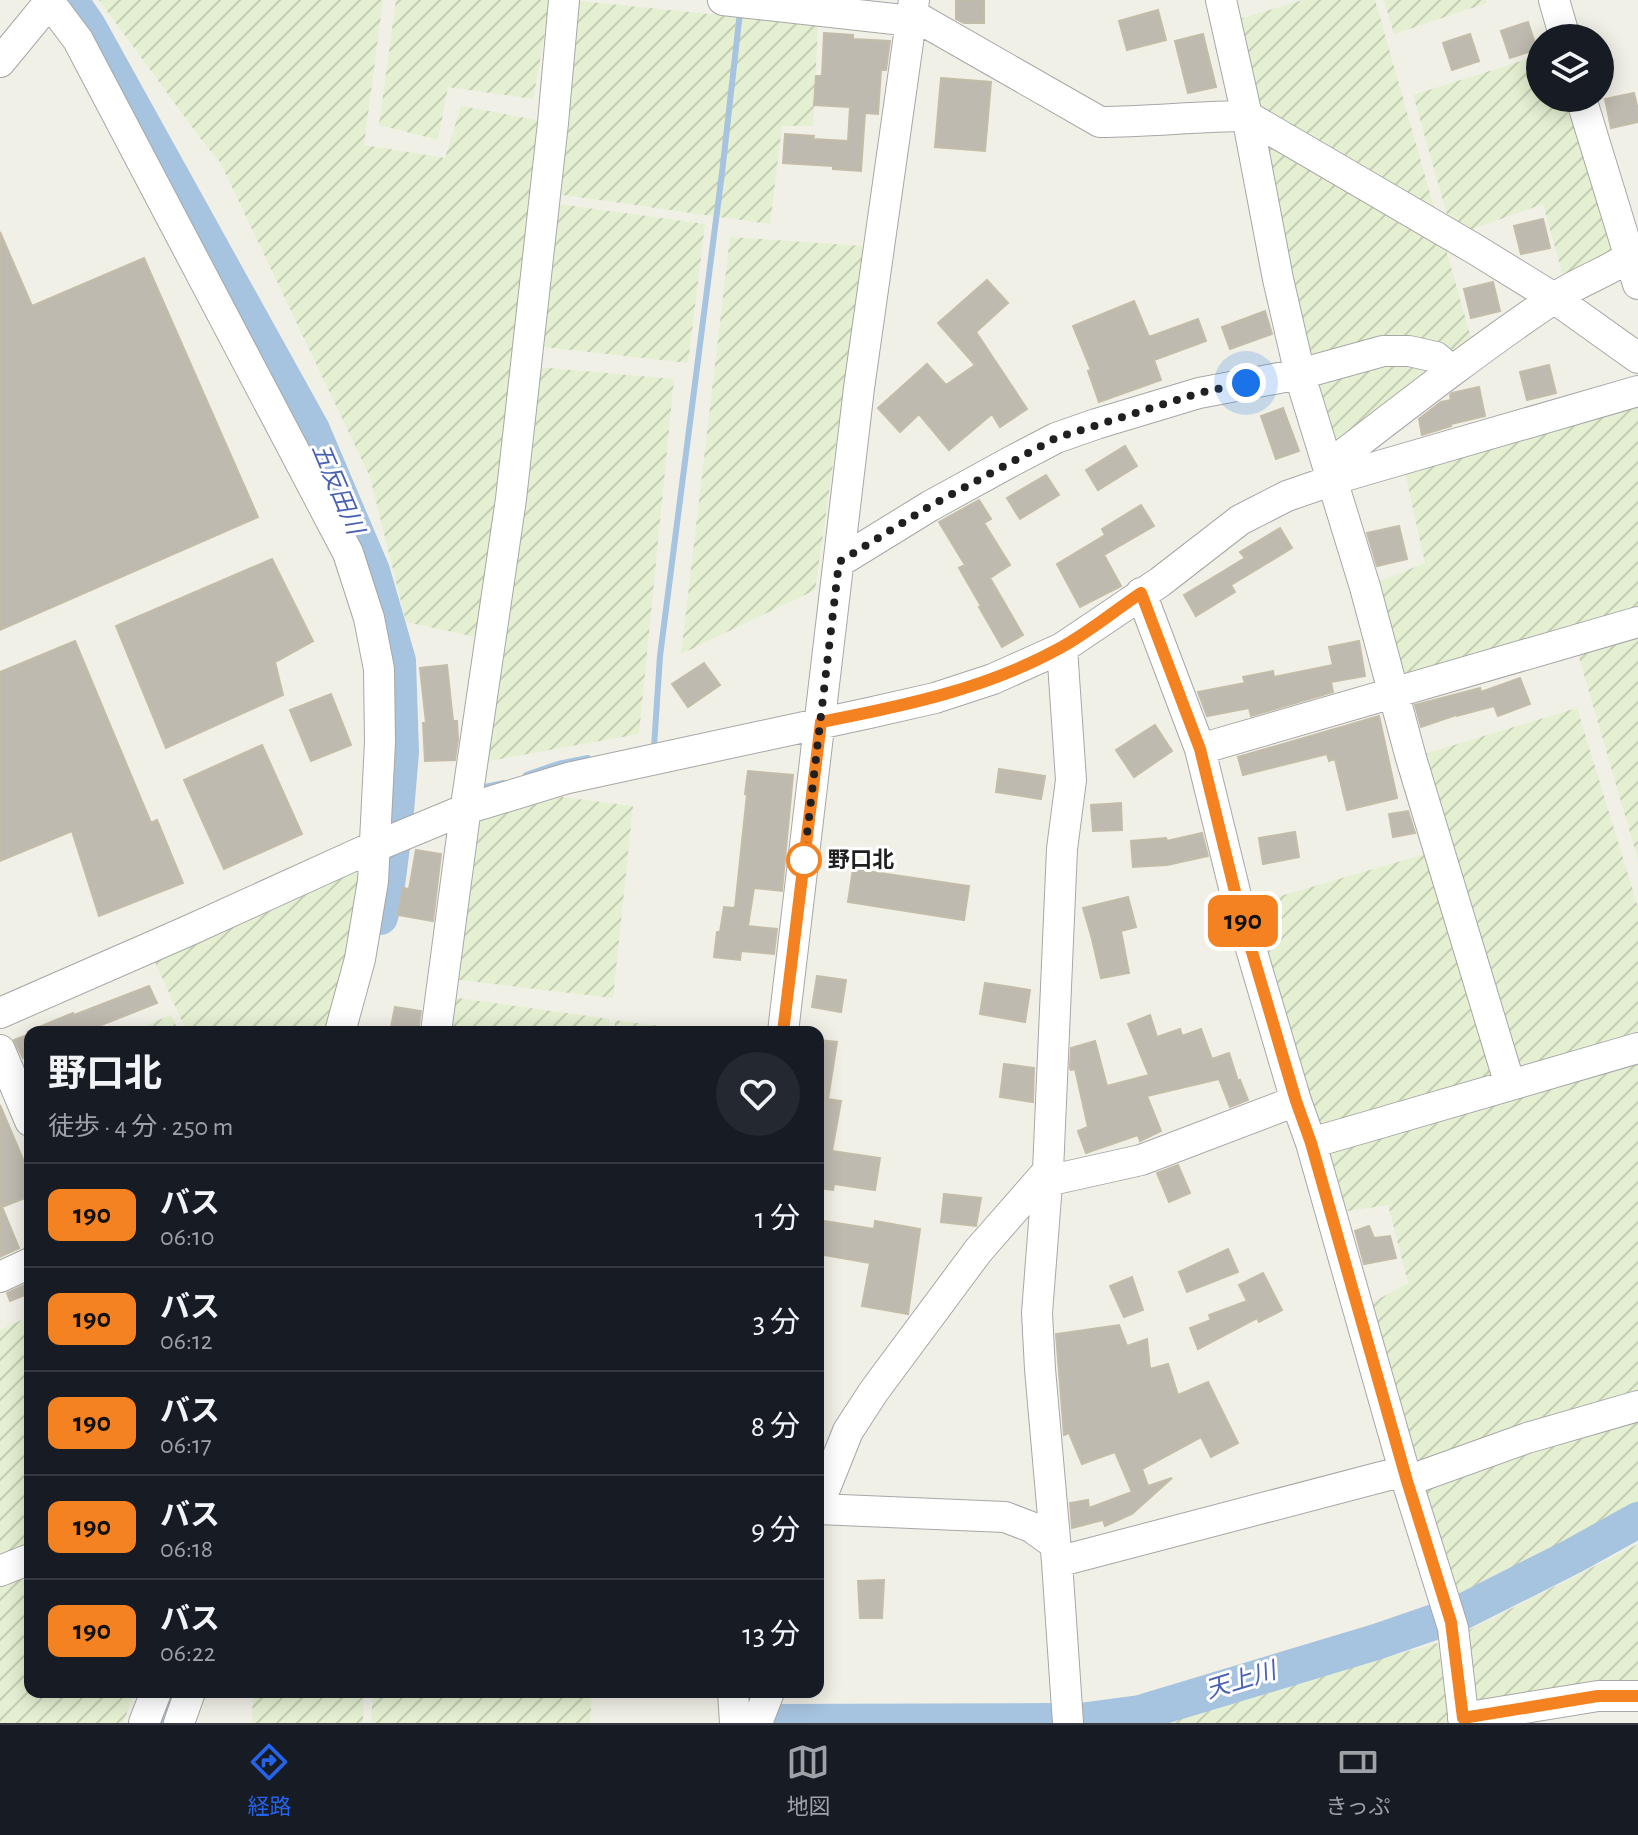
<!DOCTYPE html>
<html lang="ja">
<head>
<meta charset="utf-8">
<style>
  :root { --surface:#171b24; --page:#242831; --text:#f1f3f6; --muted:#9ea1a6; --line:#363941; --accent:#2563eb }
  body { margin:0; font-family:"Alegreya Sans","Noto Sans JP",sans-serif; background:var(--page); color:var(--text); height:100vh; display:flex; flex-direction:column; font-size:30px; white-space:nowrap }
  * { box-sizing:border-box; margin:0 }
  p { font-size:26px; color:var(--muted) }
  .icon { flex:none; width:44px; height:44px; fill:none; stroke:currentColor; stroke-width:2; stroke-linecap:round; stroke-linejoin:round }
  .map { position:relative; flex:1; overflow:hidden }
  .panel { position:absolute; left:24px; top:1026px; width:800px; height:672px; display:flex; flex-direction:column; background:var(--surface); border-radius:16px; box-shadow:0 4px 20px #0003 }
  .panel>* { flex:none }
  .badge { padding:0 16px; border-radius:12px; font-size:28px; line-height:52px }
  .fabs { position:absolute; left:1526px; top:24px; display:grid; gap:16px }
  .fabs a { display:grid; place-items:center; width:88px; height:88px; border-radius:50%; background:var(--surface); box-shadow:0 4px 20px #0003; font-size:40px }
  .you { position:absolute; width:40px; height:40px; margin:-20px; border:6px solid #fff; border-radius:50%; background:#1a73e8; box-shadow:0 0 0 12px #1a73e833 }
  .map>.badge { position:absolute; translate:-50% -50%; box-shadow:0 0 0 4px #fff }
  .round { display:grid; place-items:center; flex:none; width:84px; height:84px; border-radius:42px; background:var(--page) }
  .overview { display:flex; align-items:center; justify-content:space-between; height:136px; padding:0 24px }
  h1 { font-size:38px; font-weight:700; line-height:60px }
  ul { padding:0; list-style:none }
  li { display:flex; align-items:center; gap:24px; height:104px; padding:0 24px; border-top:2px solid var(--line) }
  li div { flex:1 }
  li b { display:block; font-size:30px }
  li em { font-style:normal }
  li .badge { min-width:88px; font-weight:700; text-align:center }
  .menu { display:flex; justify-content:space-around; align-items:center; height:112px; border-top:2px solid var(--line); background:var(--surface); font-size:22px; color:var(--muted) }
  .menu a { display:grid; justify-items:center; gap:4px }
  .menu .selected { color:var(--accent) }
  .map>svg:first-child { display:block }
</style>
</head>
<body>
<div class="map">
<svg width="1638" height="1723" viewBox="0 0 1638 1723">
  <defs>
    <pattern id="farmland-furrows" width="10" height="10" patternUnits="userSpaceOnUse" patternTransform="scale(2)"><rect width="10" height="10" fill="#e5f0d2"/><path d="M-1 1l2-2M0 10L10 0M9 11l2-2" fill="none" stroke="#c4ceb4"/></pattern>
  </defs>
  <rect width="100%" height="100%" fill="#f1f0e7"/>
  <path fill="url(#farmland-furrows)" d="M99 0H383L364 145 445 158 461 106 553 123 490 640 406 622 370 477 220 162 206 146Z
    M396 0H551L533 99 448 87 438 140 379 125Z
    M570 0 818 25 813 126H782L770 224 549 193Z
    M1303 0H1375L1476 355 1329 480 1236 20Z
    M1384 0H1486L1487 3 1394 34Z
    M1540 55V98H1581L1627 259 1567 290 1543 204 1453 236 1413 95Z
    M551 203 705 224 688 363 535 346Z
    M730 237 864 246 815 590 681 654Z
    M537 367 674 379 639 734 472 764Z
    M1638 391V617L1403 685 1373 584 1425 563 1402 459Z
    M1638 636V860L1578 654Z
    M1577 708 1638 907V1048L1311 1143 1239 908 1439 850 1411 758Z
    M546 795 633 806 613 998 442 978 466 809Z
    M384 843 338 1032H187L148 947Z
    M443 996 610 1019 608 1032H438Z
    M171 1015 179 1032H129Z
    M615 1020 706 1032H614Z
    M1638 1058V1507L1449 1598 1366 1306 1408 1283 1388 1205 1335 1213 1319 1153Z
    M30 1316V1547L0 1560V1330Z
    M1638 1544V1690L1470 1706 1463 1633Z
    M30 1574V1692H135L123 1723H0V1587Z
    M1438 1643 1449 1723H1144Z
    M253 1692H364L363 1723H252Z
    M373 1692H592L590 1723H371Z"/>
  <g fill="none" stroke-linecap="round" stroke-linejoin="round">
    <path stroke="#a6c3df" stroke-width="6" d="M650 748 654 747 660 656 722 173 740 12
      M526 775 558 764 588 758
      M480 788 504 783"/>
    <path stroke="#a6c3df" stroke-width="36" d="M70 0 88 26 312 430 372 571 398 661 401 752 395 823 386 893 380 917
      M767 1722 1059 1721H1080L1140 1713 1376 1642 1440 1620 1460 1613 1573 1556 1638 1520
      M160 1723 171 1692"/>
  </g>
  <path fill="#bebab0" stroke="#c3bca8" stroke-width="2" d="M956 0H984V23H964L956 19Z
    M1158 10 1166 40 1127 50 1119 21Z
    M1528 22 1537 49 1510 58 1501 31Z
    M824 33 853 35V39L890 41 886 70H881L878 114 865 113 861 171 833 169V166L783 163 785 134 814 136 813 139 848 141 850 107 814 105 816 76H822Z
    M1203 34 1216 87 1188 93 1175 41Z
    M1470 34 1479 61 1452 70 1443 43Z
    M941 78 991 82 985 151 935 147Z
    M1634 93 1638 110V122L1611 128 1605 99Z
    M1543 219 1550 248 1521 254 1514 226Z
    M0 232 32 306 144 258 258 517 0 630Z
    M987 280 1008 303 976 332 1027 409 1000 427 992 414 949 450 919 414 900 432 878 408 927 364 946 385 975 365 938 323Z
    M1493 282 1500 311 1471 318 1464 289Z
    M1134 301 1149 337 1198 319 1206 341 1154 360 1161 380 1099 402 1088 371 1091 370 1073 326Z
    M1265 311 1272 334 1230 349 1222 327Z
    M1549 365 1556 393 1527 400 1520 372Z
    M1479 387 1485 416 1451 424V426L1422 435 1419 419 1441 402 1451 400 1450 395 1452 393Z
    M1283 408 1299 451 1276 459 1261 416Z
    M1125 446 1137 466 1098 490 1086 470Z
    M1046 475 1059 495 1020 519 1007 498Z
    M979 500 991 519 984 523 1010 565 990 578 1023 635 1002 647 979 607 981 606 959 568 965 565 939 522Z
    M1141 505 1154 526 1104 555 1121 586 1080 607 1057 564 1105 535 1102 529Z
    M1399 526 1407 559 1377 566 1367 533Z
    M1280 528 1292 548 1231 585 1235 592 1196 616 1184 595 1245 558 1240 552Z
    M272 559 313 641 275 662 283 695 166 748 116 626Z
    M75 641 151 823 157 820 183 883 99 916 72 831 0 861V672Z
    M1359 641 1365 676 1331 682 1333 692 1251 716 1249 708 1207 716 1198 692 1245 683 1243 677 1273 671 1274 677 1333 665 1329 647Z
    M704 663 720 685 688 707 672 684Z
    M447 665 453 721H457L458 739 455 760 425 761 423 723H426L420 668Z
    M1520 678 1530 704 1498 716 1494 706 1457 716 1456 715 1421 727 1415 705 1480 688 1481 692Z
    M331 694 351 745 311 761 290 710Z
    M1379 716 1397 798 1347 810 1335 759 1329 761 1327 754 1243 775 1238 757Z
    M1155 725 1172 751 1134 777 1116 750Z
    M262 745 302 834 224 869 184 780Z
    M999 769 1045 776 1041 799 996 792Z
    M748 771 793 775 782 891 754 888 748 926 777 929 774 954 741 951 740 960 714 957 717 932H720L724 907 735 908 747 794H745Z
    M1121 803 1122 830 1093 831 1091 805Z
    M1408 811 1415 833 1393 837 1389 814Z
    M1295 832 1299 857 1263 864 1259 838Z
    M1202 833 1208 856 1167 865 1133 867 1131 841 1166 838 1167 841Z
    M416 850 441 854 433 921 398 915 403 888 409 889Z
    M853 869 969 886 964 920 848 902Z
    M1128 897 1136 927 1121 931 1129 973 1101 978 1092 939 1083 908Z
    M817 976 846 980 841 1012 812 1007Z
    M985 983 1030 990 1025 1022 980 1014Z
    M149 986 157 1003 94 1028 93 1025 81 1030V1032H27L73 1013 74 1015Z
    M395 1007 421 1011 418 1032H390Z
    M1150 1015 1157 1037 1180 1029 1182 1036 1201 1029 1212 1059 1229 1053 1238 1081 1240 1080 1248 1100 1230 1107 1219 1079 1147 1096 1161 1131 1140 1141 1138 1135 1086 1153 1078 1131 1088 1127 1075 1069 1071 1070 1070 1068 1071 1048 1095 1041 1107 1086 1149 1075 1128 1024Z
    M30 1034V1055L23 1058 14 1040Z
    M818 1040 837 1042 828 1099 841 1101 832 1151 880 1158 875 1190 834 1184 833 1190 818 1188Z
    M1004 1064 1034 1068 1033 1102 1000 1097Z
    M0 1105 30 1176V1196L2 1207 19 1248 0 1257Z
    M1178 1165 1190 1193 1169 1202 1157 1173Z
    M944 1194 981 1198 976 1226 941 1222Z
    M818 1220 874 1229 875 1221 920 1229 908 1314 862 1306 870 1263 818 1254Z
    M1369 1226 1374 1238 1390 1236 1396 1258 1364 1264 1355 1231Z
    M1228 1249 1238 1272 1187 1292 1179 1272Z
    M1263 1273 1282 1310 1259 1322 1257 1318 1198 1349 1190 1328 1211 1320 1209 1315 1247 1301 1239 1285Z
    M1132 1277 1143 1310 1124 1317 1110 1286Z
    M29 1283 30 1293 10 1301 7 1293Z
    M1119 1325 1127 1346 1147 1339 1150 1369 1168 1364 1178 1395 1208 1382 1238 1443 1211 1457 1201 1437 1142 1469 1148 1486 1172 1478 1132 1514 1105 1526 1103 1520 1072 1528 1070 1503 1088 1500 1089 1508 1132 1492 1115 1452 1082 1464 1069 1433 1064 1435 1056 1334Z
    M884 1580 882 1618H860L858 1581Z"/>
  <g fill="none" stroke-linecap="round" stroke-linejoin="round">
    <g stroke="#a7a7a7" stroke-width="32">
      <path id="minor" d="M48 0 78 40 348 553 369 618 379 669 380 742 373 881 360 959 340 1032
        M723 0 912 21
        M1221 0 1247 116 1278 279 1301 379 1365 587 1411 758 1510 1085
        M1554 0 1565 38
        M913 15 1100 122C1149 122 1198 116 1247 116L1473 248 1554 298 1638 358
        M0 62 51 0
        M1581 98 1638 284
        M1328 466C1402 409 1476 351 1553 299 1580 280 1612 271 1638 251
        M839 562 930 506 1012 461 1056 438 1096 424 1199 393 1300 374 1383 351H1409L1436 357 1452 371
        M1141 593 1200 749 1239 908 1296 1101 1311 1143 1407 1481 1453 1628 1464 1723
        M1062 648 1071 780 1062 849 1048 1171 1037 1313 1040 1369 1057 1562 1068 1723
        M1200 749 1638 622
        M0 1013 190 930 375 846 384 843 466 809 568 778 869 713 935 698 993 679 1062 648 1160 582 1240 520 1287 496 1348 475 1638 391
        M436 1032 467 799 511 499 553 123 564 0
        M783 1032 859 388 914 0
        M0 1050 30 1121
        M1311 1143 1638 1048
        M1047 1181 1141 1160 1296 1101
        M0 1277 30 1263
        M1407 1481 1527 1438 1638 1406
        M818 1506 848 1431 874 1391 978 1251 1048 1171
        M818 1509 1005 1517 1031 1527 1055 1544
        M1057 1562 1404 1471
        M0 1571 30 1559
        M733 1692 735 1723
        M1463 1718 1598 1696H1638
        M144 1723 156 1692
        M179 1723 190 1692
        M757 1723 769 1692"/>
    </g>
    <use href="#minor" stroke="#fff" stroke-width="30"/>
  </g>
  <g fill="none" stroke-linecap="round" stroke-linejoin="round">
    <g stroke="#fff" stroke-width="18">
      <path id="line" d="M783 1032 821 722C903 706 986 689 1060 648 1088 633 1114 611 1141 593L1200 749 1239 908 1296 1101 1311 1143 1407 1481 1451 1622 1463 1718 1598 1696H1638"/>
    </g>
    <use href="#line" stroke="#f58220" stroke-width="12"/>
    <path stroke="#202020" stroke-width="8" stroke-dasharray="0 14.4" d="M804 860 839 562 930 506 1056 438 1199 393 1246 383"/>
  </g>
  <circle fill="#fff" stroke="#f58220" stroke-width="4" cx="804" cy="860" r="16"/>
  <g text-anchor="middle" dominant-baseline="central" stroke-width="6" stroke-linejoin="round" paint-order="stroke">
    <g font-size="22" font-weight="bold" fill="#202020" stroke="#fff" text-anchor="start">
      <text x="828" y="860">野口北</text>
    </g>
    <g font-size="24" font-style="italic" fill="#4961b3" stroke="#fff">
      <text transform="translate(337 489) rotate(67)">五反田川</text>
      <text transform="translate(1241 1681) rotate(-17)">天上川</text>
    </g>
  </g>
</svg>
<div class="fabs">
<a><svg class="icon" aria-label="layers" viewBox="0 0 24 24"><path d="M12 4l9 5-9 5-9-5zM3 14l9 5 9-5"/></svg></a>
</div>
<div class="you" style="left:1246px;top:383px"></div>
<b class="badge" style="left:1243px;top:921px;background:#f58220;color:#111">190</b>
<section class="panel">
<div class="overview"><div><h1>野口北</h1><p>徒歩 · 4 分 · 250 m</p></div><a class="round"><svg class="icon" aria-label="heart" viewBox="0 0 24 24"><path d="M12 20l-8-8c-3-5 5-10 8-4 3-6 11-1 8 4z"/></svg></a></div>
<ul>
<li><span class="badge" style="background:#f58220;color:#111">190</span><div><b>バス</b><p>06:10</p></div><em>1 分</em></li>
<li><span class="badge" style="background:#f58220;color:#111">190</span><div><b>バス</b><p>06:12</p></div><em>3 分</em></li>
<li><span class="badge" style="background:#f58220;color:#111">190</span><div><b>バス</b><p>06:17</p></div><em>8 分</em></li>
<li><span class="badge" style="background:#f58220;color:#111">190</span><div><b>バス</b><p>06:18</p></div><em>9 分</em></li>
<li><span class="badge" style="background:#f58220;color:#111">190</span><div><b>バス</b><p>06:22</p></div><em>13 分</em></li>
</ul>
</section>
</div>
<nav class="menu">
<a class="selected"><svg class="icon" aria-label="directions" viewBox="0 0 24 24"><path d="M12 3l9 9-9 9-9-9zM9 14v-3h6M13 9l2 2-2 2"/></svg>経路</a>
<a><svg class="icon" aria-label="map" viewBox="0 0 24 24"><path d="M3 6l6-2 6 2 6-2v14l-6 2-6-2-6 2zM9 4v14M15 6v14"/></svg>地図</a>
<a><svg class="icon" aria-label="tickets" viewBox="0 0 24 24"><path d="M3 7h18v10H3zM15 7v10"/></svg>きっぷ</a>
</nav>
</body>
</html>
